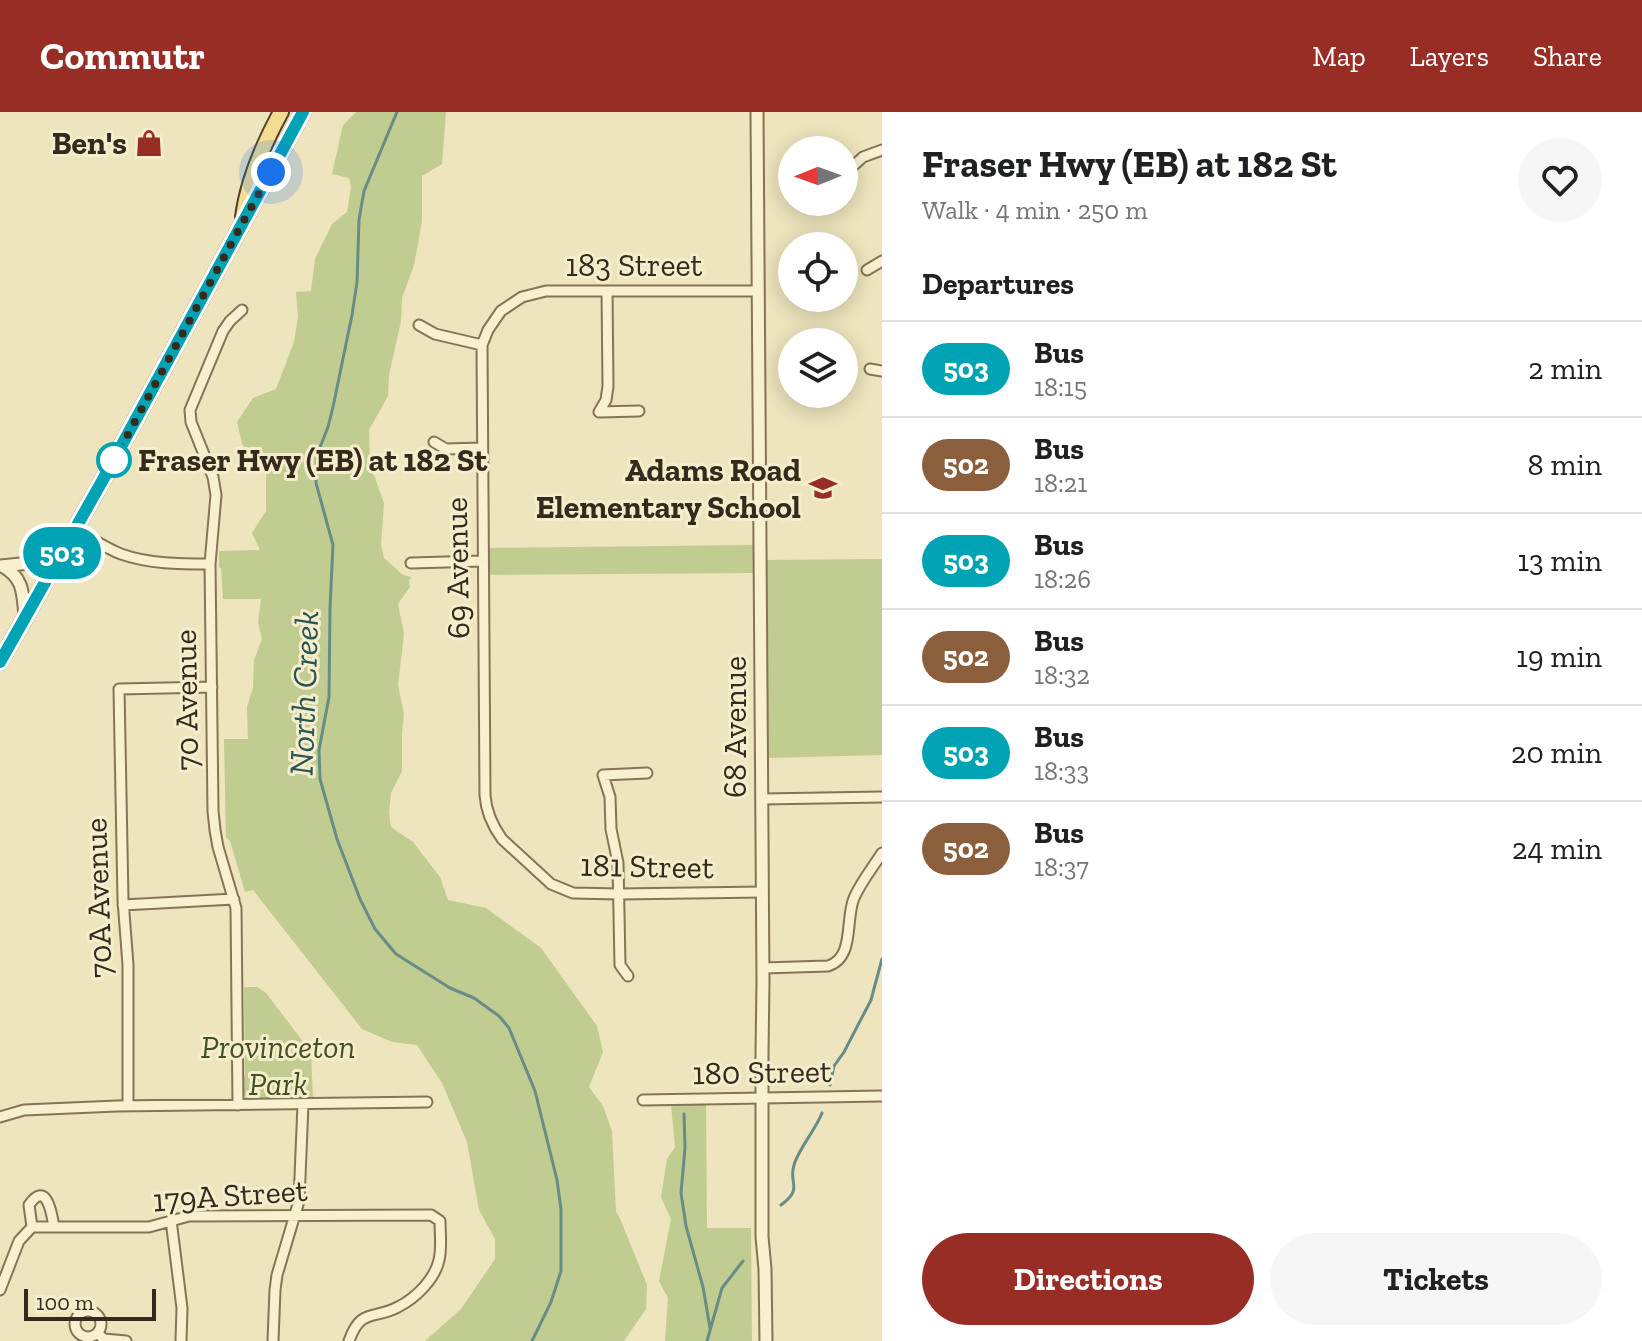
<!DOCTYPE html>
<html lang="en">
<head>
<meta charset="utf-8">
<style>
  :root { --surface:#fff; --page:#f6f6f6; --text:#202124; --muted:#757577; --line:#e0e0e0; --accent:#972d25 }
  body { margin:0; font-family:"Zilla Slab",serif; background:var(--page); color:var(--text); height:100vh; display:flex; flex-direction:column; font-size:30px; white-space:nowrap }
  * { box-sizing:border-box; margin:0 }
  p { font-size:26px; color:var(--muted) }
  .icon { flex:none; width:44px; height:44px; fill:none; stroke:currentColor; stroke-width:2; stroke-linecap:round; stroke-linejoin:round }
  .map { position:relative; flex:1; overflow:hidden }
  .panel { display:flex; flex-direction:column; background:var(--surface); width:760px }
  .panel>* { flex:none }
  .badge { padding:0 16px; border-radius:26px; font-size:28px; line-height:52px }
  .needle { width:52px; rotate:269deg }
  .fabs { position:absolute; left:778px; top:24px; display:grid; gap:16px }
  .fabs a { display:grid; place-items:center; width:80px; height:80px; border-radius:50%; background:var(--surface); box-shadow:0 4px 20px #0003; font-size:40px }
  .scale { position:absolute; left:24px; bottom:20px; width:132px; box-sizing:border-box; padding-left:8px; border:4px solid #352a1b; border-top:0; font-size:22px; line-height:28px; white-space:nowrap; color:#352a1b; -webkit-text-stroke:6px #f6edcc; paint-order:stroke }
  .you { position:absolute; width:40px; height:40px; margin:-20px; border:6px solid #fff; border-radius:50%; background:#1a73e8; box-shadow:0 0 0 12px #1a73e833 }
  .map>.badge { position:absolute; translate:-50% -50%; box-shadow:0 0 0 4px #fff }
  h2 { padding:0 40px; font-size:30px; line-height:72px }
  .round { display:grid; place-items:center; flex:none; width:84px; height:84px; border-radius:42px; background:var(--page) }
  .overview { display:flex; align-items:center; justify-content:space-between; height:136px; padding:0 40px }
  h1 { font-size:38px; font-weight:800; line-height:60px }
  .primary-button { display:flex; gap:16px; margin-top:auto; padding:16px 40px }
  .primary-button a { flex:1; height:92px; border-radius:48px; background:var(--accent); color:#fff; font-size:32px; font-weight:800; line-height:92px; text-align:center }
  .primary-button a+a { background:var(--page); color:var(--text) }
  ul { padding:0; list-style:none }
  li { display:flex; align-items:center; gap:24px; height:96px; padding:0 40px; border-top:2px solid var(--line) }
  li div { flex:1 }
  li b { display:block; font-size:30px }
  li em { font-style:normal }
  li .badge { min-width:88px; font-weight:700; text-align:center }
  header { display:flex; align-items:center; gap:48px; box-sizing:border-box; height:112px; padding:0 40px; background:var(--accent); color:#fff }
  header strong { font-size:38px }
  nav { display:flex; gap:44px; margin-inline-start:auto; font-size:28px }
  main { display:flex; flex:1; min-height:0 }
  .map>svg:first-child { display:block }
</style>
</head>
<body>
<header>
<strong>Commutr</strong>
<nav><a>Map</a><a>Layers</a><a>Share</a></nav>
</header>
<main>
<div class="map">
<svg width="882" height="1229" viewBox="0 0 882 1229">
  <rect width="100%" height="100%" fill="#eee4bd"/>
  <path fill="#c1cc91" d="M356 0H446L442 52 422 64V109L414 153 402 186 401 209 389 263 388 284 369 318 370 352 384 391 381 433 384 446 403 463 411 465 409 469 410 475 398 492 404 522 398 573 404 602 402 621V659L391 681 389 700 391 715 413 730 440 765 448 788 486 796 541 836 597 914 603 940 589 975 603 994 612 1019 616 1100 619 1104 647 1173 646 1197 624 1229H425L461 1197 495 1147V1127L479 1098 467 1030 442 971 417 933 392 930 362 917 253 778 245 780 230 729 226 725 224 627H248L247 595 253 576 254 548 262 527 258 510 261 487H223L221 456 219 455V439L260 438 252 421 266 399V354C244 348 242 331 237 310L253 286 276 277 294 230 298 205 296 180 311 179 315 147 332 112 347 100 351 75 349 66 332 62 343 13Z
    M753 433V461L488 463V436Z
    M882 447V643L768 646 765 448Z
    M244 875H257L266 881 308 936 311 940 313 987C301 988 255 991 247 986 239 981 241 970 245 963Z
    M671 993H706L707 1116H751L752 1229H665L668 1186 659 1169 671 1107 661 1085 667 1047 675 1035Z"/>
  <g fill="none" stroke-linecap="round" stroke-linejoin="round">
    <path stroke="#688d87" stroke-width="3" d="M397 0 364 79 359 108 357 170 352 203 333 295 328 315 317 343 316 371 333 433 330 496 329 585 319 638 320 667 337 727 360 787 375 817 396 842 450 876 474 886 499 904 509 916 535 979 557 1068 561 1097V1159L551 1190 532 1229
      M830 973 834 954 844 940 871 888 882 847
      M684 1002 685 1036 681 1081 686 1114 703 1175 710 1216
      M781 1093C804 1076 788 1072 794 1053 798 1038 816 1017 822 1001
      M707 1229 722 1176 743 1149"/>
    <g stroke="#867456" stroke-width="13">
      <path id="minor" d="M852 55 863 45 882 38
        M867 158 882 149
        M607 179 608 274 606 288 599 300 639 299
        M759 179H546L522 185 501 199 488 218 482 233 485 683C486 700 492 713 502 727L551 772 573 781 619 782 763 780
        M419 213 435 222 482 233
        M870 257 882 259
        M434 330 446 337 481 336
        M75 417C90 425 105 436 121 442 149 452 180 452 210 452
        M411 451 482 449
        M761 687 882 685
        M123 793 234 787
        M763 856 828 854C855 846 845 807 854 786 861 770 873 755 882 741
        M628 864 620 853 618 751 611 717 610 685 603 663 647 661
        M643 988 882 984
        M238 993 236 796 218 735 215 718 213 699 210 452 216 383 213 365 191 310 190 298 223 219 230 209 242 198
        M128 994V853L123 788 119 577 212 575
        M0 1005 24 998 117 994 427 990
        M171 1108 182 1196 181 1229
        M32 1115H149L189 1104 431 1103 440 1109C440 1121 442 1136 439 1148 435 1167 416 1186 398 1195 374 1208 361 1195 349 1229
        M32 1115 29 1093C47 1067 52 1103 54 1115
        M0 1178 19 1129 32 1115
        M75 1212a13 13 0 1 1 26 0a13 13 0 1 1-26 0Z
        M98 1222 104 1227 126 1229
        M273 1229 275 1178 277 1163 299 1089 303 992"/>
    </g>
    <g stroke="#867456" stroke-width="15">
      <path id="tertiary" d="M757 0 763 869 762 941V1125L765 1157 766 1229
        M1 454 40 450
        M2 454C24 465 23 483 25 505"/>
    </g>
    <g stroke="#54412b" stroke-width="18">
      <path id="primary" d="M243 105C248 67 263 33 281 0
        M0 550 105 364 303 0"/>
    </g>
    <use href="#minor" stroke="#f9f0d0" stroke-width="9"/>
    <use href="#tertiary" stroke="#f9f0d0" stroke-width="11"/>
    <use href="#primary" stroke="#f4dd92" stroke-width="14"/>
  </g>
  <g fill="none" stroke-linecap="round" stroke-linejoin="round">
    <g stroke="#fff" stroke-width="18">
      <path id="line" d="M0 550 105 364 303 0"/>
    </g>
    <use href="#line" stroke="#00a3b4" stroke-width="12"/>
    <path stroke="#352a1b" stroke-width="8" stroke-dasharray="0 14.4" d="M114 348 243 110 271 60"/>
  </g>
  <defs>
    <g id="shop-bare" transform="scale(2.16)"><path d="M-5-2.5h2.3a2.7 3.5 0 0 1 5.4 0H5L5.5 6h-11ZM-1.5-2.5h3a1.5 2.3 0 0 0-3 0Z" fill="#972d25" stroke="#f6edcc" stroke-width="2.5" paint-order="stroke"/></g>
    <g id="school-bare" transform="scale(2.16)"><path d="M0-5L7-2L0 1L-7-2ZM-4 1L0 2.5L4 1V4Q0 6-4 4Z" fill="#972d25" stroke="#f6edcc" stroke-width="2.5" paint-order="stroke"/></g>
  </defs>
  <g fill-rule="evenodd">
    <use href="#shop-bare" x="149" y="31"/>
    <use href="#school-bare" x="823" y="376"/>
  </g>
  <circle fill="#fff" stroke="#00a3b4" stroke-width="4" cx="114" cy="348" r="16"/>
  <g text-anchor="middle" dominant-baseline="central" stroke-width="6" stroke-linejoin="round" paint-order="stroke">
    <g font-size="32" font-weight="bold" fill="#352a1b" stroke="#f6edcc" text-anchor="end">
      <text x="127" y="31">Ben's</text>
      <text x="801" y="358">Adams Road<tspan x="801" dy="37">Elementary School</tspan></text>
    </g>
    <g font-size="32" fill="#352a1b" stroke="#f6edcc">
      <text x="634" y="153">183 Street</text>
      <text transform="translate(457 456) rotate(-91)">69 Avenue</text>
      <text transform="translate(186 588) rotate(-91)">70 Avenue</text>
      <text transform="translate(735 615) rotate(-90)">68 Avenue</text>
      <text transform="translate(647 754) rotate(1)">181 Street</text>
      <text transform="translate(98 786) rotate(-92)">70A Avenue</text>
      <text transform="translate(762 960) rotate(-1)">180 Street</text>
      <text transform="translate(230 1083) rotate(-4)">179A Street</text>
    </g>
    <g font-size="32" font-weight="bold" fill="#352a1b" stroke="#f6edcc" text-anchor="start">
      <text x="138" y="348">Fraser Hwy (EB) at 182 St</text>
    </g>
    <g font-size="32" font-style="italic" fill="#425221" stroke="#f6edcc">
      <text x="278" y="935">Provinceton<tspan x="278" dy="37">Park</tspan></text>
    </g>
    <g font-size="34" font-style="italic" fill="#2a5556" stroke="#f6edcc">
      <text transform="translate(304 581) rotate(-88)">North Creek</text>
    </g>
  </g>
</svg>
<div class="fabs">
<a><svg class="needle" viewBox="-14 -14 28 28"><path d="M0-13l5 13h-10z" fill="#e53935"/><path d="M0 13l5-13h-10z" fill="#757577"/></svg></a>
<a><svg class="icon" aria-label="locate" viewBox="0 0 24 24"><circle cx="12" cy="12" r="6"/><path d="M12 2v4M12 18v4M2 12h4M18 12h4"/></svg></a>
<a><svg class="icon" aria-label="layers" viewBox="0 0 24 24"><path d="M12 4l9 5-9 5-9-5zM3 14l9 5 9-5"/></svg></a>
</div>
<div class="scale">100 m</div>
<div class="you" style="left:271px;top:60px"></div>
<b class="badge" style="left:62px;top:441px;background:#00a3b4;color:#fff">503</b>
</div>
<section class="panel">
<div class="overview"><div><h1>Fraser Hwy (EB) at 182 St</h1><p>Walk · 4 min · 250 m</p></div><a class="round"><svg class="icon" aria-label="heart" viewBox="0 0 24 24"><path d="M12 20l-8-8c-3-5 5-10 8-4 3-6 11-1 8 4z"/></svg></a></div>
<h2>Departures</h2>
<ul>
<li><span class="badge" style="background:#00a3b4;color:#fff">503</span><div><b>Bus</b><p>18:15</p></div><em>2 min</em></li>
<li><span class="badge" style="background:#8b5e3c;color:#fff">502</span><div><b>Bus</b><p>18:21</p></div><em>8 min</em></li>
<li><span class="badge" style="background:#00a3b4;color:#fff">503</span><div><b>Bus</b><p>18:26</p></div><em>13 min</em></li>
<li><span class="badge" style="background:#8b5e3c;color:#fff">502</span><div><b>Bus</b><p>18:32</p></div><em>19 min</em></li>
<li><span class="badge" style="background:#00a3b4;color:#fff">503</span><div><b>Bus</b><p>18:33</p></div><em>20 min</em></li>
<li><span class="badge" style="background:#8b5e3c;color:#fff">502</span><div><b>Bus</b><p>18:37</p></div><em>24 min</em></li>
</ul>
<div class="primary-button"><a>Directions</a><a>Tickets</a></div>
</section>
</main>
</body>
</html>
